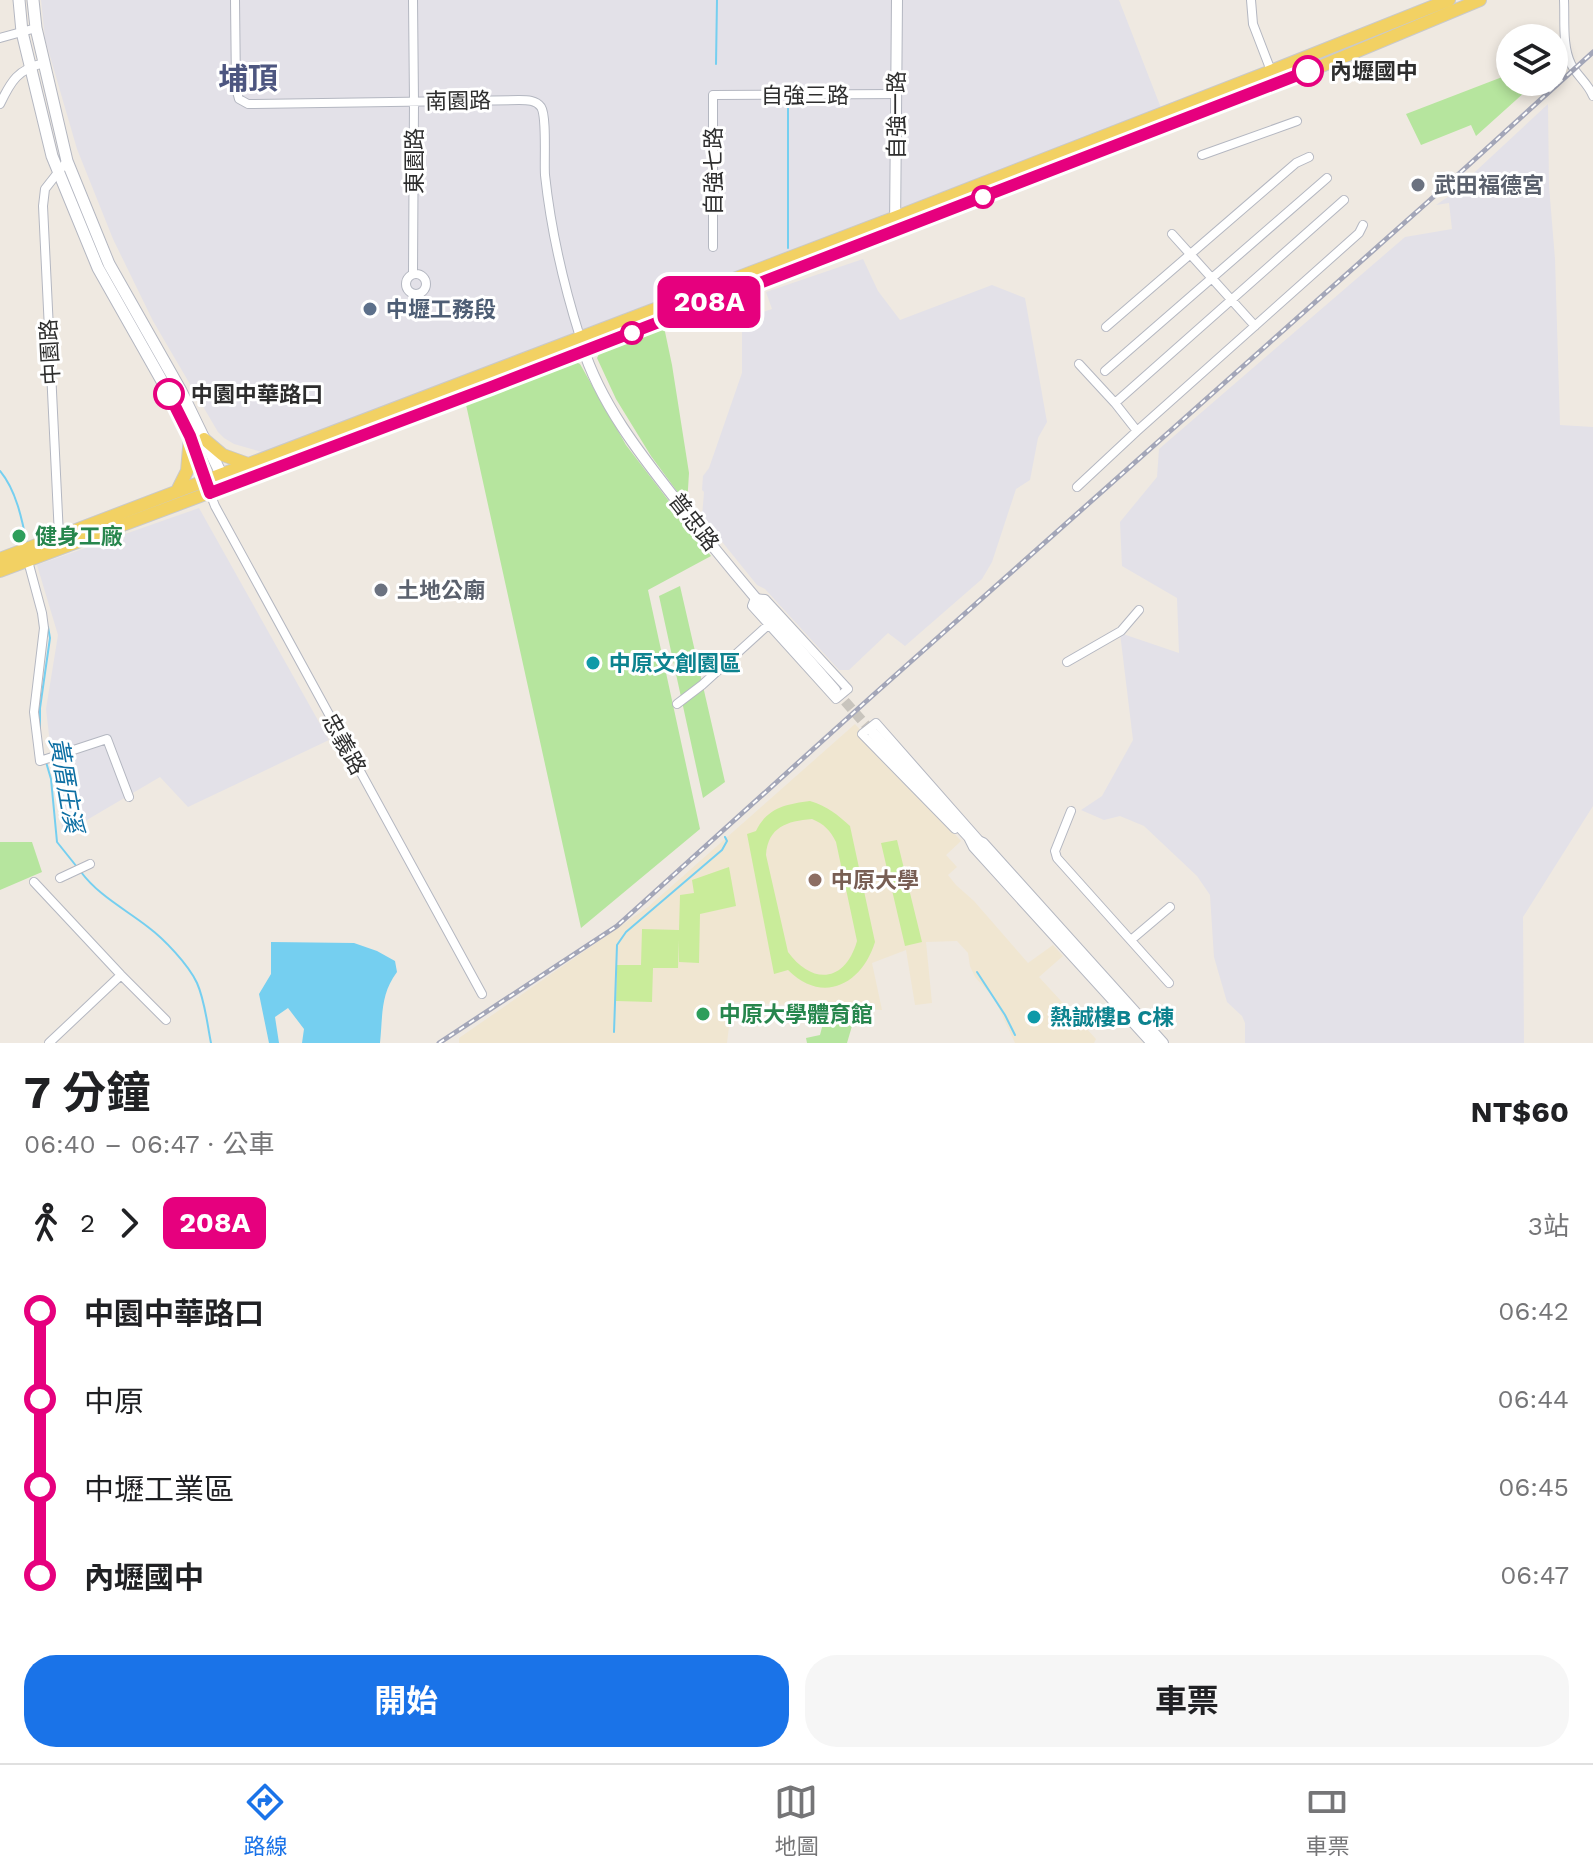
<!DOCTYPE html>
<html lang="zh-TW">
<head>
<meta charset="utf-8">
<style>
  :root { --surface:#fff; --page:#f6f6f6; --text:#202124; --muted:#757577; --line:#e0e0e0; --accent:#1a73e8 }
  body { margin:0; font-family:"Work Sans","Noto Sans TC",sans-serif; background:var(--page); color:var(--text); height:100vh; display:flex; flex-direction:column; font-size:30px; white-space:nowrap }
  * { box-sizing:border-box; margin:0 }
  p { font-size:26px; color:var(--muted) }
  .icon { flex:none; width:44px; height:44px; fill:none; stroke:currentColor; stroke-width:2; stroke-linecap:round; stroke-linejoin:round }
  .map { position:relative; height:1043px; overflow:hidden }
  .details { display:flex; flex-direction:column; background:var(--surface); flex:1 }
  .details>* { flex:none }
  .badge { padding:0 16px; border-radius:12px; font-size:28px; line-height:52px }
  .tools { position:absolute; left:1496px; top:24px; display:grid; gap:16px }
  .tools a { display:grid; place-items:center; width:72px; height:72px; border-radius:50%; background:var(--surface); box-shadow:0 4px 12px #0003; font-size:40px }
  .map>.badge { position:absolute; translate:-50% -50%; box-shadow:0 0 0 4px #fff }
  .legs { display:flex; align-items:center; gap:12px; height:88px; padding:0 24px; font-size:26px }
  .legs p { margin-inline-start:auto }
  .head { display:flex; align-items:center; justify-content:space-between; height:136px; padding:0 24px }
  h1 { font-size:44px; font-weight:700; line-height:60px }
  .cta { display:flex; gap:16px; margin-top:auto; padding:16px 24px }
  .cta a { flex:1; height:92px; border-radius:32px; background:var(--accent); color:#fff; font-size:32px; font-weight:700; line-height:92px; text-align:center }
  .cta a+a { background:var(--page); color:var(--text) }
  ul { padding:0 24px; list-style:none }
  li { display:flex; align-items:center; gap:28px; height:88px; font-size:30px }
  li i { display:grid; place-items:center; width:12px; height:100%; margin:0 10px; background:currentColor }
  li i::after { content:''; width:20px; height:20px; margin:-10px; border:6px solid; border-radius:50%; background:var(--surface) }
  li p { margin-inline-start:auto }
  li:first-child i { background:linear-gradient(#0000 50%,currentColor 0) }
  li:last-child i { background:linear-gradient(currentColor 50%,#0000 0) }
  .tab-bar { display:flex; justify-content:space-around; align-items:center; height:112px; border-top:2px solid var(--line); background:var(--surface); font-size:22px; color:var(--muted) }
  .tab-bar a { display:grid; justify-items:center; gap:4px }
  .tab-bar .active { color:var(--accent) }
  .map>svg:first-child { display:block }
</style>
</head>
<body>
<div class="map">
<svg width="1593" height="1043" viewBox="0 0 1593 1043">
  <rect width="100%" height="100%" fill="#efe9e1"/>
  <path fill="#e3e1e8" d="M41 0H1119L1161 108 262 452 234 444 224 438 218 432 153 321 113 239 77 149 45 39Z
    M1548 104 1549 186 1555 259 1560 425 1593 427V806L1523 917 1524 1043H1245V1023L1242 1016 1227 1002 1214 957 1210 895 1197 876 1144 826 1120 816 1104 820 1081 810 1102 796 1133 740 1120 633 1179 653 1177 598 1122 566 1120 522 1157 477 1159 449 1405 237 1452 229 1449 203 1436 205 1449 196Z
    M863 259 878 291 900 320 992 285 1025 298 1047 422 1038 438 1030 480 1016 489 992 562 982 579 905 646 888 633 849 670H839L765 589 757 585 702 517 704 492 702 490 703 476 709 468 742 373V326L749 324 753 315 772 309 766 292Z
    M199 508 329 740 188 807 160 777 63 834 53 770 46 709 58 635 37 565Z"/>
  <path fill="#f0e6d1" d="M855 724 961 841 946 855 957 867 948 875 956 885 974 901 1028 963 1053 945 1063 956 1039 977 1096 1039 1094 1043H1015L994 998 975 977 970 966 968 953 957 941 926 942 932 1003 915 1005 906 950 872 963 882 1010 732 1002 727 1043H459V1038L648 907Z"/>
  <path fill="#b6e59e" d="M1510 74V82H1536L1476 136 1471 125 1421 145 1406 114Z
    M664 327 672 365 689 473 687 505 651 456 616 399 597 358 600 352Z
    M574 361 580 364 626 445 711 556 648 590 700 829 581 928 465 400Z
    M680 586 725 782 703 798 659 596Z
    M0 842H32L42 872 0 890Z
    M827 1008 857 1009 847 1043H807L806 1038 820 1035Z"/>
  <path fill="#c9ec9a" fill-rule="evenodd" d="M810 801C827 806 838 815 850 826L875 942C862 984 823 1005 788 970L774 974 747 834 756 831C767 808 786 804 810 801ZM812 819C824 824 830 830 836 842L857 941C845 983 812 985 788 952L766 855C768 827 787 821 812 819Z
    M897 840 922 942 905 946 881 843Z
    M729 867 736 906 700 914 699 963 679 962V940L678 968H653L652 1002 616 1001 617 965H641L642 929 679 930 680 895 694 893 692 880Z"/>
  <path fill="#75cff0" d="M271 942 354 943 377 951 395 961 397 972C380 995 383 1015 380 1043H302L304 1029 288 1008 275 1017 279 1043H269L259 994 271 974Z"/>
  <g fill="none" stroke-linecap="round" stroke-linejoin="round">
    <path stroke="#75cff0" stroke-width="2" d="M716 64 717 0
      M788 105V248
      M0 471C16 490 22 519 27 544
      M40 728V708L50 638 48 627
      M46 762 51 779 57 842 77 867
      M81 872C99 896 125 909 148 927 164 939 188 964 197 983 205 1001 207 1023 211 1043
      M977 972 1005 1015 1015 1035
      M614 1032 617 945 626 932 722 850 727 841 725 837"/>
    <path stroke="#c8c4bd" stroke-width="10" stroke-dasharray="10 5" stroke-linecap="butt" d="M835 690 873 733"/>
    <g stroke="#b4b7c1" stroke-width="10">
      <path id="minor" d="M235 0 236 88 239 99 248 104 519 100C527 100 536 100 541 107 547 116 544 161 545 175 551 231 563 283 580 337
        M413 0 414 102 413 274
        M1251 0 1253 24 1273 76
        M1564 0C1565 20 1562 46 1571 64 1577 76 1588 83 1593 96
        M0 38 36 28
        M0 104C11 81 18 69 44 63
        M1202 155 1297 121
        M1172 234 1255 326
        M713 247V95L897 94
        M406 284a10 10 0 1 1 20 0a10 10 0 1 1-20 0Z
        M1106 327 1296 163 1309 157
        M1079 364 1115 403 1137 431
        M1105 371 1327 178
        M1115 403 1344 200
        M1077 487 1137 431 1359 233 1363 225
        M210 493 215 506 482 994
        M59 536 43 206 45 189 67 161
        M28 561 42 613 44 628 34 712 40 761 107 739 129 797
        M755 598 765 599 848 689 836 699 752 606Z
        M1067 662 1121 631 1139 610
        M677 704 702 685 768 625
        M1071 811 1055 851 1057 858 1169 983
        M955 829 862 734 876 723 979 840
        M60 878 90 864
        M34 882 121 975 166 1020
        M1131 940 1170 907
        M49 1043 121 975"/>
    </g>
    <g stroke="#b4b7c1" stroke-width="12">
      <path id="tertiary" d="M895 230 897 0
        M582 345C600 403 640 454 677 501 727 566 781 628 835 690
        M873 733 969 837 974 847 1152 1043
        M969 837 983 843 1163 1043"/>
    </g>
    <g stroke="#b4b7c1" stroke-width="13">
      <path id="secondary" d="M19 0 22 32 52 156 98 268 167 390 190 436 208 488
        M33 0 36 28 67 161 109 264 181 391 225 482"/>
    </g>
    <g stroke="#c9c9c9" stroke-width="14">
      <path id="primary" d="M204 439 223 455 248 464
        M177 491 187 471 190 436
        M0 559 896 217 1271 71 1449 0
        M0 571 491 387 1276 85 1480 0"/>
    </g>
    <use href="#minor" stroke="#fff" stroke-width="8"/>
    <use href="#tertiary" stroke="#fff" stroke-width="10"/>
    <use href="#secondary" stroke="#fff" stroke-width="11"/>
    <use href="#primary" stroke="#f2d163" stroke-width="12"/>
    <g stroke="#a3a6b8" stroke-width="5">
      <path id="rail" d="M439 1043 617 926 871 697 1430 200 1593 52"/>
    </g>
    <use href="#rail" stroke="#fff" stroke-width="2" stroke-dasharray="6" stroke-linecap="butt"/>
  </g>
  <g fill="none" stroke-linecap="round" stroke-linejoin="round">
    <g stroke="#fff" stroke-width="18">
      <path id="line-1" d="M169 394 190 436 210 493 491 387 1308 71"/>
    </g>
    <use href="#line-1" stroke="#e6007e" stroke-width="12"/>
  </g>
  <g fill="#fff" stroke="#e6007e" stroke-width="4">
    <circle cx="1308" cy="71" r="14"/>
    <circle cx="983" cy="197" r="10"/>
    <circle cx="632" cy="333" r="10"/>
    <circle cx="169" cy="394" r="14"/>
  </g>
  <g fill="#6b7280" stroke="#fff" stroke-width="3">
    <circle cx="1418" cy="185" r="8"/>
    <circle cx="381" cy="590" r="8"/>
  </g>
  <circle fill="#5c6f8a" stroke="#fff" stroke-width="3" cx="370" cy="309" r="8"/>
  <g fill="#2e9e5b" stroke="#fff" stroke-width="3">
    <circle cx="19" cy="536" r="8"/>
    <circle cx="703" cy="1014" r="8"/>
  </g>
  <g fill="#0f9aa8" stroke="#fff" stroke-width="3">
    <circle cx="593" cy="663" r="8"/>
    <circle cx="1034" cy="1017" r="8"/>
  </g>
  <circle fill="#8d6e63" stroke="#fff" stroke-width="3" cx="815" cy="880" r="8"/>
  <g text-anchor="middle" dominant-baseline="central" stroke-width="6" stroke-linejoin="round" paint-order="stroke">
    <g font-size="22" font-weight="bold" fill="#2e2e2e" stroke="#fff" text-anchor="start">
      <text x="1330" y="71">內壢國中</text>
      <text x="191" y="394">中園中華路口</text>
    </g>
    <g font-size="22" fill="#2e2e2e" stroke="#fff">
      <text x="805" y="95">自強三路</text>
      <text transform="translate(458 101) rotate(-1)">南園路</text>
      <text transform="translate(896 115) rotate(-90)">自強一路</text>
      <text transform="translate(414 161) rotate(-90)">東園路</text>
      <text transform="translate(713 171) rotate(-90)">自強七路</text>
      <text transform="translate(50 352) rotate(-93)">中園路</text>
      <text transform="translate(694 522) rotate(52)">普忠路</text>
      <text transform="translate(344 744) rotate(61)">忠義路</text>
    </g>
    <g font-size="22" font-weight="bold" fill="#5b616d" stroke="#fff" text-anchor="start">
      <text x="1434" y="185">武田福德宮</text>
      <text x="397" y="590">土地公廟</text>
    </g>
    <g font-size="22" font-weight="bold" fill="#4e5e75" stroke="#fff" text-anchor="start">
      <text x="386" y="309">中壢工務段</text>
    </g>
    <g font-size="22" font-weight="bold" fill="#27864d" stroke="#fff" text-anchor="start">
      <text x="35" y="536">健身工廠</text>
      <text x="719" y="1014">中原大學體育館</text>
    </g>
    <g font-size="22" font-weight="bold" fill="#0d838f" stroke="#fff" text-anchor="start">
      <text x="609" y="663">中原文創園區</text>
      <text x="1050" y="1017">熱誠樓B C棟</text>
    </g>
    <g font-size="22" font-weight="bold" fill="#785e54" stroke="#fff" text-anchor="start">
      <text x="831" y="880">中原大學</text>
    </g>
    <g font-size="24" font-style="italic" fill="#0d6fa3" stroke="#fff">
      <text transform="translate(66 785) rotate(80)">黃厝庄溪</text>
    </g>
    <g font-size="30" font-weight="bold" fill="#4d5680" stroke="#fff">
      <text x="248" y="78">埔頂</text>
    </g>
  </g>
</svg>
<div class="tools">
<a><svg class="icon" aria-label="layers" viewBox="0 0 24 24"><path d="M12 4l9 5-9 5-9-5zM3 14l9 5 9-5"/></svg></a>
</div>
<b class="badge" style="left:709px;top:302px;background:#e6007e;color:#fff">208A</b>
</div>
<section class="details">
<div class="head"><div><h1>7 分鐘</h1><p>06:40 – 06:47 · 公車</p></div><b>NT$60</b></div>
<div class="legs"><svg class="icon" aria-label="walk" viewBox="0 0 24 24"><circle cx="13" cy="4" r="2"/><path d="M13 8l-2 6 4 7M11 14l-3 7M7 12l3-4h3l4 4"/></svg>2<svg class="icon" aria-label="forward" viewBox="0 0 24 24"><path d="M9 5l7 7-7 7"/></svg><b class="badge" style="background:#e6007e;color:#fff">208A</b><p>3站</p></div>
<ul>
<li><i style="color:#e6007e"></i><b>中園中華路口</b><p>06:42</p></li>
<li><i style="color:#e6007e"></i><span>中原</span><p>06:44</p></li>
<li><i style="color:#e6007e"></i><span>中壢工業區</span><p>06:45</p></li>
<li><i style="color:#e6007e"></i><b>內壢國中</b><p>06:47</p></li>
</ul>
<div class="cta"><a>開始</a><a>車票</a></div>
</section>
<nav class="tab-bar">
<a class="active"><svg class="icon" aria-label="directions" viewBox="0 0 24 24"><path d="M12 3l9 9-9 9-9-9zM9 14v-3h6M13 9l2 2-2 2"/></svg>路線</a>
<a><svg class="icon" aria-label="map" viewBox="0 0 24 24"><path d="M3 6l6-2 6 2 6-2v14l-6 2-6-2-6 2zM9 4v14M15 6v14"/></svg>地圖</a>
<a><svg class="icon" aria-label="tickets" viewBox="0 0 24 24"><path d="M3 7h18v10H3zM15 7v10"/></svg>車票</a>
</nav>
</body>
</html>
